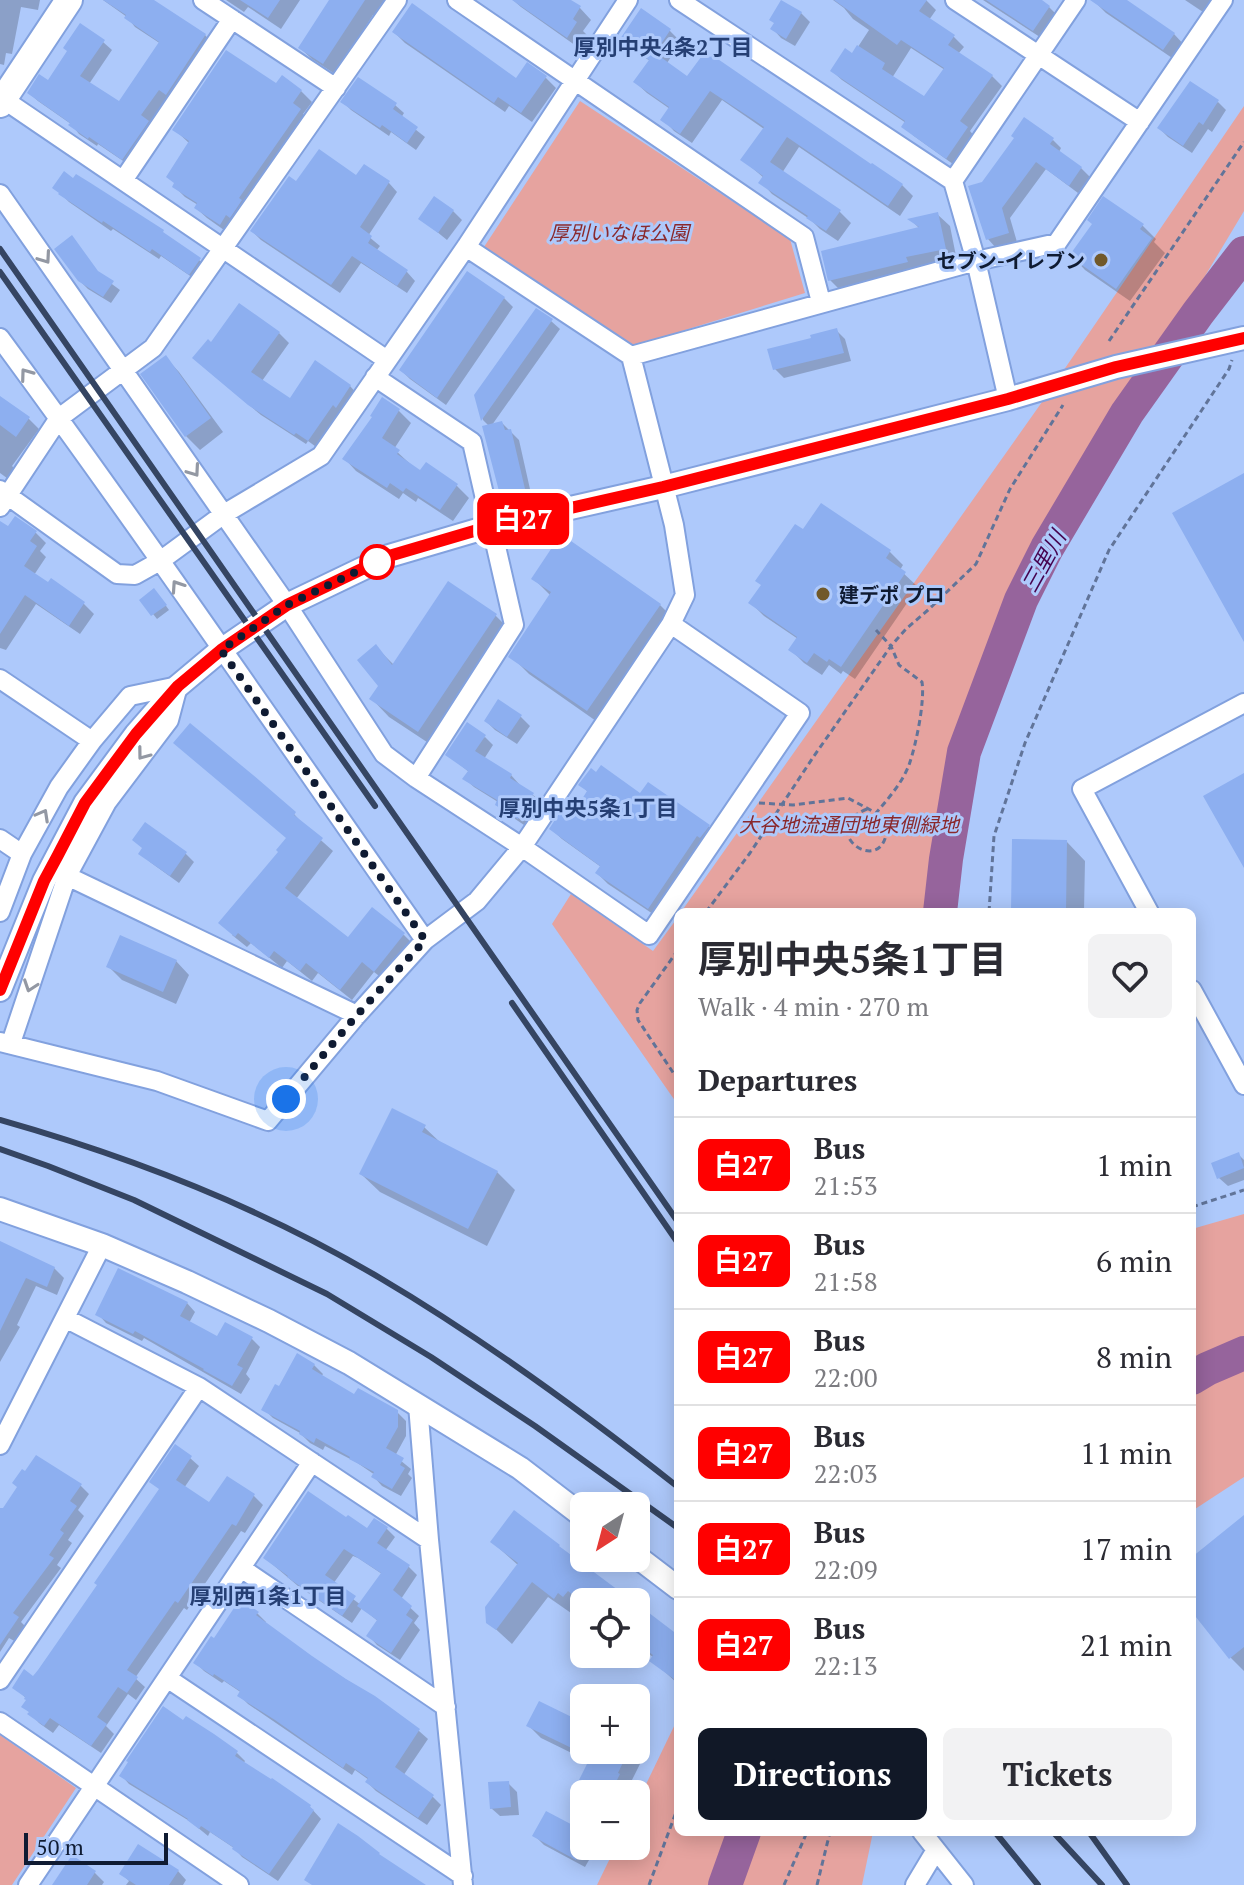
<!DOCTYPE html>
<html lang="en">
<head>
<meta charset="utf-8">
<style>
  :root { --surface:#fff; --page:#f2f2f3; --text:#2b2b33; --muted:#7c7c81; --line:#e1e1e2; --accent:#111827 }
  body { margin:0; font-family:"PT Serif","Noto Sans JP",serif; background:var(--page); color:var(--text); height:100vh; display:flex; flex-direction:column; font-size:30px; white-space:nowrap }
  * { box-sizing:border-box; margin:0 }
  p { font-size:26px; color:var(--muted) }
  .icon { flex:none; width:44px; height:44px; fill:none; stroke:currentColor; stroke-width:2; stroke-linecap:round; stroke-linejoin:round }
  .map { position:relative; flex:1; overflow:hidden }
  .side { position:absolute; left:674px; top:908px; width:522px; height:928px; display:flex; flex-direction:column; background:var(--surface); border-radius:12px; box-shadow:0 4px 20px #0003 }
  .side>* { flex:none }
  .badge { padding:0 16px; border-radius:12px; font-size:28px; line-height:52px }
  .needle { width:52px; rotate:216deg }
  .buttons { position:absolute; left:570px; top:1492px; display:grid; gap:16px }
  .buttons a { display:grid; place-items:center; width:80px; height:80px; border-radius:12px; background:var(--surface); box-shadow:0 4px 20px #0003; font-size:40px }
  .scale { position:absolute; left:24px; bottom:20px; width:144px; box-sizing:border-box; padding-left:8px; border:4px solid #0f1b32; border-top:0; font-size:22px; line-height:28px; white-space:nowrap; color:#0f1b32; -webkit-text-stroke:6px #aec9fb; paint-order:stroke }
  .you { position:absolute; width:40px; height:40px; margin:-20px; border:6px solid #fff; border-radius:50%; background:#1a73e8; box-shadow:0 0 0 12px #1a73e833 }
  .map>.badge { position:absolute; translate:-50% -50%; box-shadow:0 0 0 4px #fff }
  h2 { padding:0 24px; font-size:30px; line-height:72px }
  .round { display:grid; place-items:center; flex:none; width:84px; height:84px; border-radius:12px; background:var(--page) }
  .summary { display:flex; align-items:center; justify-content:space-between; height:136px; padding:0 24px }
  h1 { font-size:38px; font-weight:700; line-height:60px }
  .cta { display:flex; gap:16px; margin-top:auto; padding:16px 24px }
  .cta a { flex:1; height:92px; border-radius:12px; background:var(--accent); color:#fff; font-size:32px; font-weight:700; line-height:92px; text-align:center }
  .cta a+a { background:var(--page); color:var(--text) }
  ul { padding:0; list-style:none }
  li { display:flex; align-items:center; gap:24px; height:96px; padding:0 24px; border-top:2px solid var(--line) }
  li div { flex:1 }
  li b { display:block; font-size:30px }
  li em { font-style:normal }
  li .badge { min-width:88px; font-weight:700; text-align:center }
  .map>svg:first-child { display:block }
</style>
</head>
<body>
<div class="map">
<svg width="1244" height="1885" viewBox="0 0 1244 1885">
  <rect width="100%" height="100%" fill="#aec9fb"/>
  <path fill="#e6a39f" d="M580 101 790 239 805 293 633 346 482 250Z
    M1244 106V211L1003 613 953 743 928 874 925 912H681L1042 402Z
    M571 894 653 951 678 917V1105L552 924Z
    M1244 1214V1477L1192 1511V1229Z
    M678 1718V1832H873L862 1885H597L616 1846H636V1805Z
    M0 1735 76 1788 12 1885H0Z"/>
  <path fill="#0003" fill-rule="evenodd" d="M0 0H40L38 10 21 7 12 54 6 53 4 65 0 64Z
    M103 0H151L205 35 213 44 168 98 149 124 156 131 132 167 98 144 97 146 79 134 71 124 38 101 29 93 49 83 103 42 112 50 89 84 120 104 161 44 135 27 127 17Z
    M226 0H300L281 29 248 7 244 12Z
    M331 0H395L381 20 373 15 335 74 312 59 300 48Z
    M513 0H568L580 8 591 20 583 31 587 35 579 48 521 7Z
    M833 0H926L936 10 929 20 954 37 964 47 958 54 992 76 1002 86 970 131 976 138 957 167 914 136 904 126 906 123 842 80 832 71 852 56 869 30 853 19 844 8ZM911 48 945 70 924 99 892 78Z
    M983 0H1038L1049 7 1060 18 1046 41Z
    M1093 0H1123L1174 34 1187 48 1178 62 1106 13Z
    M1185 0H1211L1203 12Z
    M642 11 670 31 681 42 667 63 688 79 902 185 913 196 900 216 799 147 782 173 839 211 851 223 838 241 820 229 811 220 772 194 761 182 764 178 743 160 764 129 722 100 692 143 674 131 663 119 670 109 647 93 635 82 650 61 634 50 622 39Z
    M801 13 810 22 795 46 781 38 773 29Z
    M394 32 516 81 546 78 556 88 532 122 509 106 505 112 405 43Z
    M276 86 301 91 312 102 303 114 311 121 231 235 207 218 196 208 198 205 185 197 174 186 190 144 174 129Z
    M343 102 395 105 404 113 401 118 425 137 416 150 391 132 389 136 351 110Z
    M1218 102 1226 110 1212 132 1208 129 1192 153 1168 137 1159 128Z
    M1053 140 1061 148 1059 152 1081 168 1090 177 1078 193 1046 169 1010 218 1017 242 996 248 988 239 983 184Z
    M364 167 389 183 397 192 368 236 380 246 376 251 407 272 415 281 407 293 361 263 340 293 261 240 252 231 297 184 357 178Z
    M55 188 199 260 208 268 199 282 161 256 159 259 113 229 111 231 69 202Z
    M453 211 462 220 447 240 420 218Z
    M937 214 950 226 957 261 842 292 830 280 920 229 911 220Z
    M1142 225 1156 239 1154 242 1165 253 1130 301 1085 270 1072 256Z
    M101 276 120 290 111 303 88 289 79 280Z
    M504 298 513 307 446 405 410 379 401 370Z
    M551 321 560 329 492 425 502 423 519 440 532 498 510 503 501 494 489 426 483 420 476 395Z
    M836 330 845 339 851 361 784 378 775 369 814 339Z
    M279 333 289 343 262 381 290 401 316 363 350 386 360 397 319 449 308 441 306 444 261 415 205 368 212 345Z
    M166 358 179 372 223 432 200 450 186 436Z
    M0 398 29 419 39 429 12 466 18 472 11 481 0 473Z
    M383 400 399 411 411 423 394 449 420 473 427 464 457 486 469 498 453 521 418 498 416 502 403 493 399 499 356 471 345 459 374 417Z
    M0 529 36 533 46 543 40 551 46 557 34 575 49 584 51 581 84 604 94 614 80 634 36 604 6 650 0 648Z
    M804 532 890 552 903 565 900 570 918 587 855 679 843 671 841 674 829 665 822 675 804 663 791 650 798 639 764 616 751 603Z
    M533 578 660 605 678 623 606 728 529 674 511 656 551 596Z
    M158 595 169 610 157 619 142 600Z
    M495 615 513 633 436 748 389 717 372 699 380 686 376 647 394 665Z
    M499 702 521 717 530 726 517 744 495 730 486 721Z
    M485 737 493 745 484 759 511 775 519 784 518 785 533 795 542 803 527 827 506 813 497 804 498 802 474 787 465 779 469 772 448 755Z
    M581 785 708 826 719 837 659 918 608 884 597 873 601 867 562 839 551 829 574 815 589 793Z
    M294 814 305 826 333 851 296 899 348 940 404 935 415 946 387 982 374 972 352 1000 318 973 312 981 287 961 282 968 251 943 247 947 232 935 287 839Z
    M1067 842 1085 861 1084 912H1013Z
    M144 849 185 853 194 862 179 883 150 862Z
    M176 961 189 975 176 1004 122 980 109 967Z
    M424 1127 442 1144 497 1172 515 1190 487 1246 380 1192 361 1174Z
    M1239 1155 1244 1160V1180L1228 1186 1219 1178Z
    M0 1245 54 1268 64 1278 57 1295 36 1286 17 1325 20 1327 0 1362Z
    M187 1303 195 1312 189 1323 218 1339H252L260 1347 246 1374 250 1379 241 1394 144 1338 142 1341 106 1323 98 1314Z
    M314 1365 323 1374 321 1377 355 1397 396 1411 406 1421V1436L395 1456 411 1469 408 1474 412 1478 401 1496 382 1486 374 1477 375 1475 356 1462 325 1446 323 1450 310 1443 300 1433 273 1418 264 1409 280 1388Z
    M190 1458 199 1466 184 1488 210 1505 228 1479 254 1496 263 1505 245 1533 241 1531 187 1610 184 1608 135 1678 145 1687 136 1700 128 1694 106 1726 114 1734 101 1753 59 1725 53 1733 39 1723 24 1706 28 1700 14 1687 33 1678Z
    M26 1474 80 1485 89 1494 78 1510 84 1516 68 1540 72 1543 57 1565 61 1568 21 1622 26 1627 16 1642 9 1638 0 1652V1517Z
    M1244 1517V1671L1231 1658 1192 1609V1559Z
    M386 1528 395 1537 385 1551 408 1566 417 1575 401 1599 419 1616 414 1623 420 1630 400 1660 377 1645 369 1636 379 1622 362 1608 352 1623 298 1586 265 1558 368 1531ZM353 1556 358 1558 382 1574 361 1605 333 1584Z
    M492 1542 632 1602H584V1606L580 1611 575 1608 571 1613 548 1597 512 1644 488 1622 519 1566Z
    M636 1605 678 1637V1684L652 1660 654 1658 636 1644Z
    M257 1613 266 1622 265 1624 311 1657 373 1697 419 1731 428 1739 403 1776 433 1797 441 1805 427 1825 376 1791 367 1782 369 1780 355 1770 352 1775 248 1704 240 1696 242 1693 224 1681 222 1683 204 1671 196 1663 214 1640Z
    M584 1725V1750H632L642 1760 629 1786 631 1788 629 1794H598L594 1792 582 1779 590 1762 541 1738 529 1726Z
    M237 1753 245 1761 243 1764 310 1807 321 1819 278 1881 242 1857 234 1848 210 1832 208 1836 191 1822 129 1784 121 1775Z
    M508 1783 517 1792 519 1815 500 1816 491 1808Z
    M584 1833V1846H597L585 1867 544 1845 535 1836Z
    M72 1858 95 1873 104 1882 102 1885H63Z
    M178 1871 186 1880 183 1885H126L129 1881 121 1873Z"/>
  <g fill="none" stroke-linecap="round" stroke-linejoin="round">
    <path stroke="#96649c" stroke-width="34" d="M940 912 946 859 964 752 1021 600 1047 548 1127 413 1198 313 1244 253
      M1192 1378 1207 1369 1244 1353
      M725 1885 744 1832"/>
  </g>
  <path fill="#8daff0" d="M103 0H154L206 34 166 95 159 90 141 115 149 121 122 160 89 137 88 139 68 125 70 123 27 93 39 74 48 80 67 51 63 48 80 23 105 40 80 76 119 101 159 42 124 18 126 15Z
    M240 0H280L268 18Z
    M329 0H365L323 64 298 48Z
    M512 0H571L581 6 573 19 577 22 567 38Z
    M781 0 802 12 786 39 770 29 774 23 769 20Z
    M834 0H927L919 11 955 35 948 45 993 75 960 121 968 127 946 159 901 127 905 121 830 71 845 48 852 53 857 45 885 63 882 69 924 96 944 68 901 40 897 45Z
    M986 0H1042L1050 6 1033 31Z
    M1090 0H1127L1175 33 1163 50Z
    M412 3 516 78 527 62 547 76 521 113 498 97 494 103 392 32Z
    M641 8 671 29 655 53 687 76 704 53 711 57 712 55 871 164 872 163 903 184 888 206 787 137 770 162 841 210 826 231 806 218 808 216 758 183 763 176 740 160 764 127 754 120 710 91 680 134 660 120 669 107 633 82 649 60 620 39Z
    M226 50 276 83 282 75 302 90 293 103 301 109 239 198 242 200 230 218 226 215 220 225 194 208 197 203 172 187 174 183 166 177 189 141 172 130Z
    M358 77 397 103 393 109 418 127 407 143 382 125 380 128 340 102Z
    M1190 81 1219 100 1203 125 1199 122 1183 146 1157 128Z
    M1024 117 1054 138 1050 144 1082 167 1069 186 1036 162 1002 208 1009 233 986 240 968 186 982 182 1014 138 1011 136Z
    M319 149 356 175 364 164 390 181 360 227 372 236 368 243 408 270 397 286 352 256 331 285 250 231 289 176 296 181Z
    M64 171 73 178 76 174 89 182 164 230 163 232 201 258 189 275 152 249 150 252 103 221 102 223 58 194 59 193 52 188Z
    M434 196 454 210 438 233 418 219Z
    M1103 196 1144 224 1140 229 1152 238 1116 289 1069 256 1092 224 1087 220Z
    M938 212 946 249 906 257 908 262 828 281 821 251 919 227 907 219Z
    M72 235 98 271 114 281 103 297 78 281 54 249Z
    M467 271 505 297 437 398 399 370Z
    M239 303 280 332 251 372 290 398 315 360 351 385 336 408 333 405 308 441 296 433 294 435 248 405 192 358 208 339 211 342Z
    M536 308 553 319 481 421 474 395Z
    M837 328 844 353 773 370 767 349 811 338 810 335Z
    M166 355 211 418 185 437 140 374Z
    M0 396 30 417 16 437 0 425Z
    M382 397 400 409 382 438 400 450 397 454 420 470 426 462 458 484 440 510 406 488 403 492 390 483 387 488 342 459 372 417 370 416Z
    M502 421 505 430 511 429 525 489 500 495 482 426Z
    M1244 473V642L1172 513Z
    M821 503 891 550 886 558 906 572 841 667 829 659 827 662 814 653 807 663 788 650 797 637 748 603 761 585 755 581 795 524 803 529Z
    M15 516 37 531 30 541 37 546 24 566 48 582 51 578 85 602 69 626 25 595 0 634V521L8 526Z
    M561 534 661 604 587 711 508 657 551 592 531 579Z
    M448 581 497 614 418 732 369 699 378 686 357 660 376 644 392 665Z
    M154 588 167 605 151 616 139 600Z
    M498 699 522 715 507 737 484 721Z
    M467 722 486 735 475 751 512 774 510 778 534 793 518 819 495 805 497 800 462 779 468 771 445 755Z
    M190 723 253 775 296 812 294 815 323 838 285 888 348 937 372 907 405 933 374 972 362 962 340 990 306 963 300 971 274 951 269 958 238 933 235 937 218 923 278 852 276 850 286 838 173 743Z
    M601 765 640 793 648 782 710 825 700 838 697 836 648 909 595 873 600 866 549 829 564 806 574 812 587 791 578 785 591 768 596 772Z
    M1244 773V868L1203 796Z
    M145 822 187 852 170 876 138 854 142 848 132 840Z
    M1012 839 1067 840 1066 912H1011Z
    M120 935 177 960 163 992 106 967Z
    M392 1108 426 1125 422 1132 498 1171 468 1229 359 1174Z
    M1239 1152 1244 1168 1217 1179 1211 1163Z
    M0 1241 55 1267 47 1287 26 1278 0 1331Z
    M118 1268 188 1302 180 1316 217 1336 225 1322 253 1337 237 1365 243 1368 232 1386 203 1370 204 1369 135 1331 133 1334 95 1315Z
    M297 1353 315 1364 312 1369 354 1394 358 1388 398 1410V1427L386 1448 404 1458 400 1465 405 1468 392 1489 371 1477 374 1472 349 1459 350 1457 316 1438 314 1443 299 1434 300 1431 261 1410 275 1384 279 1386Z
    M175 1444 192 1456 176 1480 209 1502 227 1476 255 1494 236 1526 232 1524 178 1603 175 1601 127 1670 138 1677 127 1693 118 1687 97 1717 107 1724 91 1746 50 1718 44 1726 27 1714 29 1712 21 1707 26 1700 24 1699 25 1697 12 1688 24 1669 33 1676 38 1670 97 1585 94 1583 159 1489 149 1482Z
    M36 1455 82 1484 70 1501 77 1506 60 1530 64 1533 49 1555 54 1558 13 1613 19 1617 0 1645V1508H3L17 1487 12 1483 22 1469 25 1471Z
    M308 1491 346 1517 348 1515 367 1528 374 1518 388 1527 377 1543 410 1565 393 1590 412 1606 406 1615 413 1620 391 1653 366 1636 377 1620 357 1606 381 1573 344 1549 325 1575 356 1596 342 1616 287 1577 288 1576 263 1558Z
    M514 1510 560 1545 559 1546 634 1602H582L568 1591 563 1597 558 1593 554 1599 532 1582 496 1630 486 1623 485 1607 518 1563 490 1542Z
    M1244 1515V1647L1229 1659 1192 1612V1557Z
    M240 1599 259 1612 256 1615 312 1656 346 1679 375 1696 420 1729 395 1767 434 1795 418 1818 365 1782 368 1778 346 1763 343 1768 275 1720 237 1696 240 1691 214 1674 213 1676 193 1663 211 1636 214 1638Z
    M636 1603 678 1635V1682L649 1661 653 1655 636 1643Z
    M539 1701 584 1723V1754L526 1726Z
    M163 1706 183 1720 186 1716 214 1734 238 1751 235 1756 271 1779 272 1778 311 1805 310 1807 314 1810 269 1874 232 1849 233 1847 201 1826 199 1829 187 1820 188 1819 119 1776 128 1762 126 1761Z
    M594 1750H629L618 1773 620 1774 610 1794 579 1780Z
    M509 1781 511 1807 490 1809 488 1782Z
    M546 1811 584 1831V1846L576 1860 532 1836Z
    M338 1823 358 1836 380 1853 379 1854 426 1885H312L304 1880Z
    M138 1844 179 1870 169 1885H136L119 1874Z
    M72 1855 96 1871 87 1885H52Z"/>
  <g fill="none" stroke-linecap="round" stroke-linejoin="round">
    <g stroke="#82a1de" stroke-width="22">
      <path id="minor" d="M203 0 336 88
        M457 0 804 237 821 302
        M679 0 953 181 976 261 1008 399
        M955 0 1140 122
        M3 99 387 360
        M124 179 232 19
        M953 181 1076 0
        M0 194 287 605 384 754 416 778 522 847 649 935 800 713 671 624
        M0 338C146 536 284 739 425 940
        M631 356 976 261 1057 243 1223 0
        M375 377 472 442 514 625 416 778
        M0 490 117 574 135 575 160 561 224 514 321 456 466 247 628 0
        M0 507 59 418 153 348 397 0
        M0 679 92 741
        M0 839 22 854
        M67 876 357 1015
        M0 912 22 854 59 787 92 741 130 696 178 686 169 720 107 802 67 876 11 1043
        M1149 912 1082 789 1244 703
        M1192 990 1244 1085
        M0 1042 157 1081 268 1121 357 1015 425 940 477 901 522 847 671 624 685 595 674 525 631 356 466 247
        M65 1318 199 1387 429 1540
        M418 1405 429 1540 463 1885
        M0 1445 102 1245
        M241 1568 446 1707
        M167 1678 463 1876
        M0 1680 199 1387
        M0 1722 239 1885
        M922 1832 964 1885
        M28 1885 312 1462
        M915 1885 936 1850"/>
    </g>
    <g stroke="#82a1de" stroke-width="26">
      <path id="tertiary" d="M0 990 44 881 85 803 136 734 178 686 221 650 287 605 389 556 491 526 663 487 1008 399 1116 367 1244 338
        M0 1209 102 1245 187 1282 269 1321 349 1363 520 1468 584 1517
        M636 1556 678 1588"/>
    </g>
    <g stroke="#82a1de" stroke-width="30">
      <path id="secondary" d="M0 104 69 0"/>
    </g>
    <path stroke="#617499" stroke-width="3" stroke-dasharray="6 4" stroke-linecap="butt" d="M1109 341 1244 142
      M759 803 793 805 848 798 876 813C888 799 902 783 909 765 916 745 925 702 922 682L899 665 891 646 876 630
      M867 809C813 831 886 881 887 826L876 813
      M706 912 750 853 814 756 891 646 906 629 928 610 976 564 1010 489 1063 405
      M989 912 994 836 1025 743 1109 550 1229 369 1232 360
      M678 950 640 1003 637 1010 638 1020 678 1080
      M1192 1207 1244 1190
      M649 1885 678 1807
      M784 1885 807 1832
      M817 1885 830 1832"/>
    <use href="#minor" stroke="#fff" stroke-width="18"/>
    <use href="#tertiary" stroke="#fff" stroke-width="22"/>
    <use href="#secondary" stroke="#fff" stroke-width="26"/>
    <path stroke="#354562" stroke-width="6" d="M0 249 678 1222
      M0 272 375 806
      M512 1003 678 1243
      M0 1120C131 1157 262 1208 380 1278 485 1340 583 1412 678 1487
      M0 1149 48 1166 134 1200 327 1294 431 1357 535 1426 678 1528
      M995 1832 1038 1885
      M1053 1832 1102 1885
      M1089 1832 1127 1885"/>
  </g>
  <defs><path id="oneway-chevron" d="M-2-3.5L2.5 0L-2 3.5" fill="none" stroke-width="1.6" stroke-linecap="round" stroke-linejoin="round" transform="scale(2)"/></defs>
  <g stroke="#9398a3">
    <use href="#oneway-chevron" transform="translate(45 258) rotate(55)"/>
    <use href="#oneway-chevron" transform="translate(26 374) rotate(-126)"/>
    <use href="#oneway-chevron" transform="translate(194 471) rotate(55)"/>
    <use href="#oneway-chevron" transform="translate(177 586) rotate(-124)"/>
    <use href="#oneway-chevron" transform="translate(143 754) rotate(127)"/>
    <use href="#oneway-chevron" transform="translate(43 815) rotate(-61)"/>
    <use href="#oneway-chevron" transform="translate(30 986) rotate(109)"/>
  </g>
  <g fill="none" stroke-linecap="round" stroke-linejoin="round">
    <g stroke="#fff" stroke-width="18">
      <path id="line" d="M0 990 44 881 58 855 85 803 136 734 178 686 221 650 287 605 389 556 491 526 663 487 1008 399 1116 367 1244 338"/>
    </g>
    <use href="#line" stroke="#f00" stroke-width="12"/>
    <path stroke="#0f1b32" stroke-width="8" stroke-dasharray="0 14.4" d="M286 1099 357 1015 425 940 221 650 287 605 389 556 377 562"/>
  </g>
  <g fill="#71592a" stroke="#aec9fb" stroke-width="3">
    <circle cx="1101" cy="260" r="8"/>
    <circle cx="823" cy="594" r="8"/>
  </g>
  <circle fill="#fff" stroke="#f00" stroke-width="4" cx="377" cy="562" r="16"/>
  <g text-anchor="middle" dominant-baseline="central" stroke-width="6" stroke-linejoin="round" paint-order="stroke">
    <g font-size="20" font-style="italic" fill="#8a292c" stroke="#aec9fb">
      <text x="619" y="232">厚別いなほ公園</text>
      <text x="849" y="824">大谷地流通団地東側緑地</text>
    </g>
    <g font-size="20" font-weight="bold" fill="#0f1b32" stroke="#aec9fb" text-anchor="end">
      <text x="1085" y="260">セブン-イレブン</text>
      <text x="839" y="594" text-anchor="start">建デポ プロ</text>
    </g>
    <g font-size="22" font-weight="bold" fill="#253f74" stroke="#aec9fb">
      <text x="663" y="46">厚別中央4条2丁目</text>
      <text x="588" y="807">厚別中央5条1丁目</text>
      <text x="268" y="1595">厚別西1条1丁目</text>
    </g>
    <g font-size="22" font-style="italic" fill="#46034f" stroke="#aec9fb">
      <text transform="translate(1043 561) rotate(-61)">三里川</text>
    </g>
  </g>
</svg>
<div class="buttons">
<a><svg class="needle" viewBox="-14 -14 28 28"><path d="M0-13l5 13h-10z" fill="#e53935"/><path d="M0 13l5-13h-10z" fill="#7c7c81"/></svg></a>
<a><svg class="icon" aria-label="locate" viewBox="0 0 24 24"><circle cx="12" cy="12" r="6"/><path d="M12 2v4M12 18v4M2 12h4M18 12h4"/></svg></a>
<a>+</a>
<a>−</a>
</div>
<div class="scale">50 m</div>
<div class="you" style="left:286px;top:1099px"></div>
<b class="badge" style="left:523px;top:519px;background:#f00;color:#fff">白27</b>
<section class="side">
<div class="summary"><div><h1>厚別中央5条1丁目</h1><p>Walk · 4 min · 270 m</p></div><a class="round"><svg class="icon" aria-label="heart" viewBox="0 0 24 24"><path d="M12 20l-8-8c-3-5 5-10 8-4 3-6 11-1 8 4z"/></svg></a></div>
<h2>Departures</h2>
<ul>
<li><span class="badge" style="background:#f00;color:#fff">白27</span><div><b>Bus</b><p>21:53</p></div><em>1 min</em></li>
<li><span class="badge" style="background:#f00;color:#fff">白27</span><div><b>Bus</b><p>21:58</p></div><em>6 min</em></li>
<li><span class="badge" style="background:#f00;color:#fff">白27</span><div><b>Bus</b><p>22:00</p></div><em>8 min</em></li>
<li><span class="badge" style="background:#f00;color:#fff">白27</span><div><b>Bus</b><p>22:03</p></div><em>11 min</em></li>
<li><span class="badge" style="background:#f00;color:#fff">白27</span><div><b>Bus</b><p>22:09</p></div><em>17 min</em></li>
<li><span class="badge" style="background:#f00;color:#fff">白27</span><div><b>Bus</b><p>22:13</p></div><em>21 min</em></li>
</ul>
<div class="cta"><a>Directions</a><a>Tickets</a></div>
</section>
</div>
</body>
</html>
